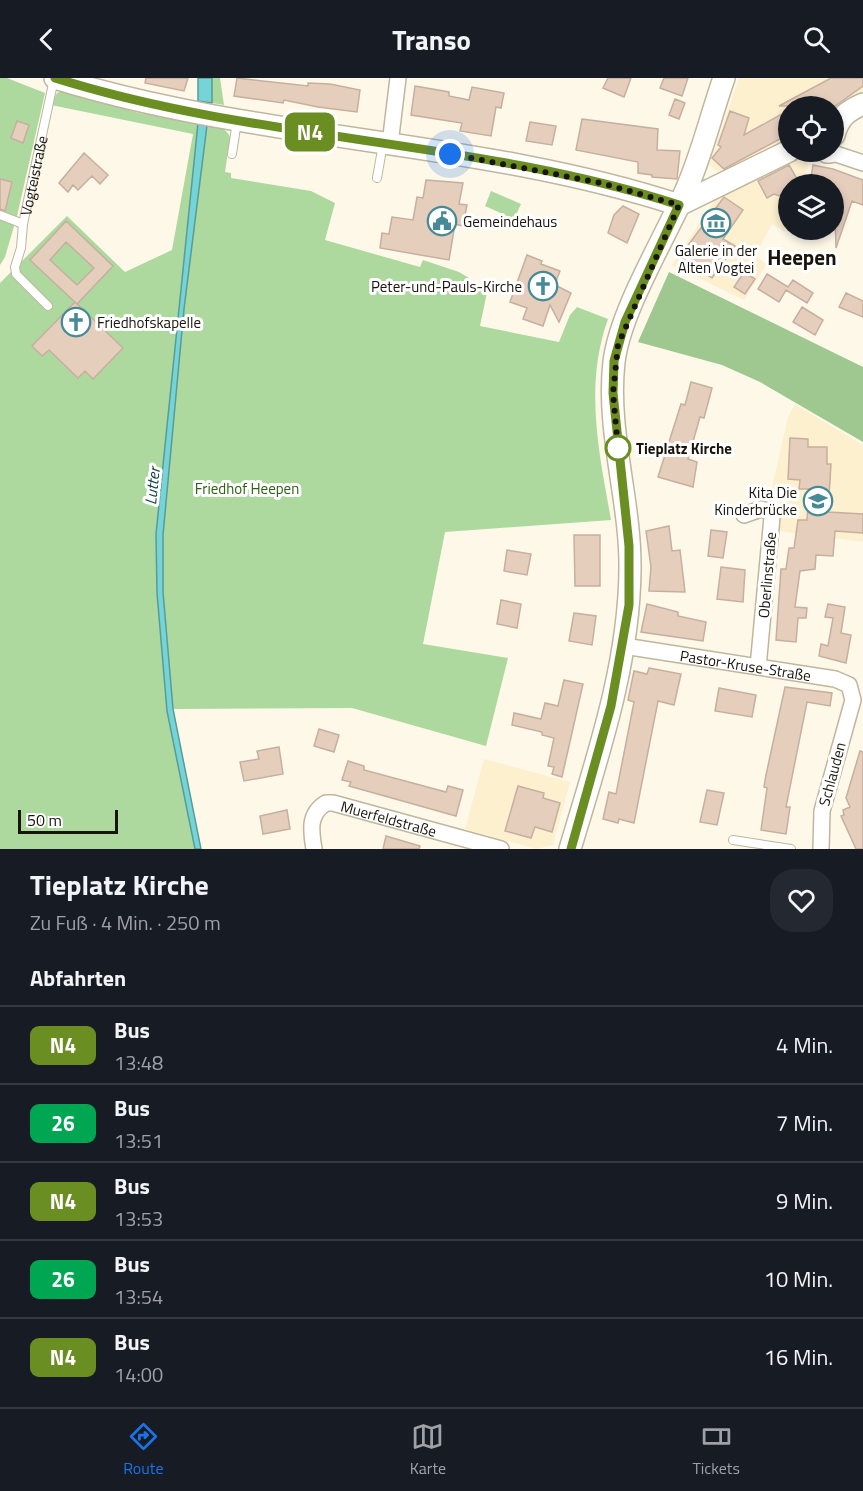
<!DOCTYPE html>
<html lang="de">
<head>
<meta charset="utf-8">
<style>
  :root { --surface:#171b24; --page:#242831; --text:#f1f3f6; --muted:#9ea1a6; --line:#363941; --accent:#1a73e8 }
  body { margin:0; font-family:"Titillium Web",sans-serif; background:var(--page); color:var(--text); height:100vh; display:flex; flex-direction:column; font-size:22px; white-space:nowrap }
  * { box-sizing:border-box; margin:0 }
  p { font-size:20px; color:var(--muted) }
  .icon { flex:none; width:33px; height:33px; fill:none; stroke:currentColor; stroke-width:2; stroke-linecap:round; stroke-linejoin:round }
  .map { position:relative; height:771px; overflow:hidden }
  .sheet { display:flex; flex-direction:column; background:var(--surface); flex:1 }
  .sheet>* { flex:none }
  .badge { padding:0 12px; border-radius:9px; font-size:21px; line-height:39px }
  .tools { position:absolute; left:778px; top:18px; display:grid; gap:12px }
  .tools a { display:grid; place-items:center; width:66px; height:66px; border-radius:50%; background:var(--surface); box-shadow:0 3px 9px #0003; font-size:30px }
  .scale { position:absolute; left:18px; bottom:15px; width:100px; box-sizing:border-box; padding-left:6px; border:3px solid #19150c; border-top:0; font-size:16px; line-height:21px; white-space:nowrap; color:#19150c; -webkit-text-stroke:4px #fff; paint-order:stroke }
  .you { position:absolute; width:30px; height:30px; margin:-15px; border:4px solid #fff; border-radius:50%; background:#1a73e8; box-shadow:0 0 0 9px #1a73e833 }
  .map>.badge { position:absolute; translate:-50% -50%; box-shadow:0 0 0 3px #fff }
  h2 { padding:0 30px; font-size:22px; line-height:54px }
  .round { display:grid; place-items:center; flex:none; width:63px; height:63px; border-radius:24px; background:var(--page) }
  .headline { display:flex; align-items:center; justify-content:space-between; height:102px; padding:0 30px }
  h1 { font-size:28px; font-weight:700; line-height:45px }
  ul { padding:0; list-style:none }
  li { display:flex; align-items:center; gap:18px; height:78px; padding:0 30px; border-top:2px solid var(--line) }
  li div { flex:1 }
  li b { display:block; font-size:22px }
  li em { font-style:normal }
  li .badge { min-width:66px; font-weight:700; text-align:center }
  header { display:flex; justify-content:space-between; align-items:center; height:78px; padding:0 30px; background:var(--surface); font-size:27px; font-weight:700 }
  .menu { display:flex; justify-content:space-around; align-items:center; height:84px; border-top:2px solid var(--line); background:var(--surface); font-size:16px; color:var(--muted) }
  .menu a { display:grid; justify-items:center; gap:3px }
  .menu .on { color:var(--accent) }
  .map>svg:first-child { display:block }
</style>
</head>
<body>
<header><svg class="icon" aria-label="back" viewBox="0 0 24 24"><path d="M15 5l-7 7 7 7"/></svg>Transo<svg class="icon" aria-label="search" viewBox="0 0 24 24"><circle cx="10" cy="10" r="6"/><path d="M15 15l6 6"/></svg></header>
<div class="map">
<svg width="863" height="771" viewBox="0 0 863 771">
  <rect width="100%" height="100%" fill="#fef8e9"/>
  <path fill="#fcf0cf" d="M739 0H863V17L834 34V28H789V59L722 97 709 87Z
    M792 81 809 85 801 106H789V142L785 154 772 146 755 178 767 186 744 222 672 187 716 120Z
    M795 326 863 367V464L778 453 780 420 771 414 788 339Z
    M484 681 570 704 553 767 536 771 465 751Z"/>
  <path fill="#add89e" d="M0 0H7L45 15 17 138 5 179 0 187Z
    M212 0H220L224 27 212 25Z
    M62 13 139 35 198 45 180 218 186 215 207 47C217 49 226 49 230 59L225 94 231 95V100L311 113 335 125 325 162 420 189 423 182 459 194 469 200 478 212 487 214 480 248 559 264 570 237 577 229 608 241C584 308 599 374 611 442L445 454 423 566 508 580 486 668 352 630 173 631 167 633 195 771H0V205L67 138 125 194 172 172 193 56 51 27 57 15Z
    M491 113 521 126 514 141 485 128Z"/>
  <path fill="#9ec88f" d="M669 194 863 289V364L760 304 722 287 638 264Z"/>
  <path fill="#74d4d6" stroke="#599b99" stroke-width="1.5" d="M198 0H212V25L198 23Z
    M198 45 207 47 184 231 163 457V514L173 631 201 771H195L167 633 157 515 156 456Z"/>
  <path fill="#e6cebd" stroke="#c6af9f" stroke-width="1.5" fill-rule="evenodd" d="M146 0H188L184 13 145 5Z
    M237 0 308 8V5L330 6 360 12 357 34 318 29 284 22 283 25 234 18Z
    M608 0H631L624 19 603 10Z
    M664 0H688L682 18 660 10Z
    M831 0H863V8L835 28H779Z
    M415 8 449 14V18L469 22 472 9 504 15 501 30 496 29 491 58 460 53 462 45 411 37Z
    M675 21 685 25 679 41 669 37Z
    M789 32V56L724 91 712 80 721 69 718 67 730 33 749 40 744 57Z
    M582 41 658 51 657 72 680 73 677 101 652 99V97L638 95V84L576 72Z
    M17 43 29 47 23 65 11 60Z
    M530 44 556 48 552 67 526 63Z
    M84 75 108 97 100 106 92 98 78 112 73 107 68 114 59 105Z
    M789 87 800 106H789V121L774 116 767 120 758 103Z
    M813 87 833 91 863 102V127L852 123 836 170 834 106H810Z
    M0 101 12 104 5 133 0 131Z
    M426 102 463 105 459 126 467 127 463 148 455 146 449 182 380 170 382 155 389 156 392 139 413 142 417 119 423 120Z
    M724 119 743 132 723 161 735 168 712 200 680 178Z
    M623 128 639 136 627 165 608 155 614 137Z
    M66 143 113 188 77 226 30 182ZM66 164 94 190 77 207 50 182Z
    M527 177 542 183 541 186 560 193 553 211 557 208 571 215 559 244 550 227 543 248 523 241 527 230 510 224Z
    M744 194 755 201 745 216 734 209Z
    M767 196 788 209 793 202 813 215 807 225 786 212 779 224 758 211Z
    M846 215 863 223V239L839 229Z
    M75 224 123 270 93 301 85 293 78 300 49 272 42 278 32 268Z
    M802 229 823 242 815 257 793 244Z
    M691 304 712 310 704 340 700 339 688 381 697 384 693 409 658 399 681 326 685 327Z
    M790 360 808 361V369H827V386H831L828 434 863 436V455L835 453 833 478 816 477 815 491 800 493 795 529 807 530 806 540H798L796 564 776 562 781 491H786L789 470H794L798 442H807L809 411H799L800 402 788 401Z
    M669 448 672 473 680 472 685 514 649 513 651 489 646 453Z
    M711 452 727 454 723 480 708 478Z
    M574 457H600V508H575Z
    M507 472 531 476 527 497 504 493Z
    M721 489 745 492 743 524 717 521Z
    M501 522 521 526 517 550 497 546Z
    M647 526 678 534V538L706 544 703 563 641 554Z
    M828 526 845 529 841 555 851 557 846 585 819 578 821 566 828 568 833 540 825 539Z
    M574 535 596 538 592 567 569 563Z
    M649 590 681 596 674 627 658 623 634 745 619 741 618 745 603 741 609 714 616 716 634 624 628 622 634 593 647 596Z
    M564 602 583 606 562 699 552 696 554 689 548 688 554 660 542 657V654L512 647 514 635 541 641 545 625 558 628Z
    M785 609 832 615 830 628 807 624 786 729H790L786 756 761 752 767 710 764 709 766 697Z
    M719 610 756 617 752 639 715 633Z
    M319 651 339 657 334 674 314 668Z
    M279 669 283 696 244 703 240 684 259 681 257 673Z
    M860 673 863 674V771H856L841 738 844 737 843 732 850 729 846 720Z
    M348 683 364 688V692L446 714 448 708 463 712 456 738 349 708 351 704 342 702Z
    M518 708 544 715 543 720 560 725 552 754 535 749 531 760 505 753Z
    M707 712 724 715 717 747 700 744Z
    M287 732 290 751 263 756 260 738Z
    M386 758 420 768 419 771H383Z"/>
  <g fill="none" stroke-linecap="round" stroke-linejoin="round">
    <g stroke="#bfb69d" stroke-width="10">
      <g id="lane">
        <path d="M232 76 237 43"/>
        <path d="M377 100 383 66"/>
        <path d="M0 137 23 146"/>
        <path id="s1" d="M48 228 16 196 15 189 21 170 23 146 54 1"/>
        <path d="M733 762 791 771"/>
      </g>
    </g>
    <g stroke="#bfb69d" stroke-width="18">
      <g id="street">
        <path d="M390 66 398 0"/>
        <path d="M830 74 863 85"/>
        <path d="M744 437 761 431 771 434 772 439 758 589"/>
        <path id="s2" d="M624 568 835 601 849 607 853 622 822 733 821 771"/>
        <path id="s3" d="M314 771C311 753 308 736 326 725H333L501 771"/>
      </g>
    </g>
    <g stroke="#bfb69d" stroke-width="24">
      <path id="secondary" d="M55 0C258 63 477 61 679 127
        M834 57C839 39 847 33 863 26
        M827 74H830
        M679 127 789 73
        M570 771C597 680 629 588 630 492 631 423 606 353 614 284 620 233 665 160 686 112 702 76 711 37 724 0"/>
    </g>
    <use href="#lane" stroke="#fff" stroke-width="8"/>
    <use href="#street" stroke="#fff" stroke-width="15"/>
    <use href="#secondary" stroke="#fff" stroke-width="21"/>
  </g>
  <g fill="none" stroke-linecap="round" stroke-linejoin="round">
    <g stroke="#fff" stroke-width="14">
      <path id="line" d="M55 0C258 64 476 61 679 127L625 244 614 283 613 315 629 468V527L611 628 571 771"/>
    </g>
    <use href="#line" stroke="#6b8e23" stroke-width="9"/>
    <path stroke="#19150c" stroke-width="6" stroke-dasharray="0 10.8" d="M450 76 601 105 679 127 618 267 613 315 618 370"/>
  </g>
  <defs>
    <g id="civic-ring" transform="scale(1.5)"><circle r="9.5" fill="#fff" stroke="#458a96" stroke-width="1.5"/><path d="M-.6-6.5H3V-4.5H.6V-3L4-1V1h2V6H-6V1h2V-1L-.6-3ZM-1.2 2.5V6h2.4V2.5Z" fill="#458a96"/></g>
    <g id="museum-ring" transform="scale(1.5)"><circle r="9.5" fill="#fff" stroke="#458a96" stroke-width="1.5"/><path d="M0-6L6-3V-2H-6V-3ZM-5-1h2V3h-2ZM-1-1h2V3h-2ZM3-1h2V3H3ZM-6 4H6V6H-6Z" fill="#458a96"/></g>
    <g id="church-ring" transform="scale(1.5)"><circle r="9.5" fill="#fff" stroke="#458a96" stroke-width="1.5"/><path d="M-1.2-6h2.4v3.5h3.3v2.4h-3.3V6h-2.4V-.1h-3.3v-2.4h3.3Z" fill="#458a96"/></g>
    <g id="school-ring" transform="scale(1.5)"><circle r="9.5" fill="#fff" stroke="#458a96" stroke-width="1.5"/><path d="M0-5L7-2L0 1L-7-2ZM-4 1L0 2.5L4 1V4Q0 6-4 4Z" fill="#458a96"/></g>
  </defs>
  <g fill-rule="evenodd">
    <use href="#civic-ring" x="442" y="143"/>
    <use href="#museum-ring" x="716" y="145"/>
    <use href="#church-ring" x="543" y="208"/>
    <use href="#church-ring" x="76" y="244"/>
    <use href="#school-ring" x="818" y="423"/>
  </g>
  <circle fill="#fff" stroke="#6b8e23" stroke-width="3" cx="618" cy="370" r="12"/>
  <g text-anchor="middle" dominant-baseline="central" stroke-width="6" stroke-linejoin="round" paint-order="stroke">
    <g font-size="15" fill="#19150c" stroke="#fff">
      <text stroke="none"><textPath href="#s1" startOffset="146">Vogteistraße</textPath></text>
      <text transform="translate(767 497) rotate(-85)">Oberlinstraße</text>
      <text stroke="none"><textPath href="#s2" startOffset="123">Pastor-Kruse-Straße</textPath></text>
      <text transform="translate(832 696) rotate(-75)">Schlauden</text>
      <text stroke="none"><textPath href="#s3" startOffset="116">Muerfeldstraße</textPath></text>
    </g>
    <g font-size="15" fill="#19150c" stroke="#fff" text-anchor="start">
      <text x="463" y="143">Gemeindehaus</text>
      <text x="716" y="172" text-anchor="middle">Galerie in der<tspan x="716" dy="17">Alten Vogtei</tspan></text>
      <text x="522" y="208" text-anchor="end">Peter-und-Pauls-Kirche</text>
      <text x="97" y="244">Friedhofskapelle</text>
      <text x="797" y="414" text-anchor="end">Kita Die<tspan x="797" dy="17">Kinderbrücke</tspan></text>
    </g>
    <g font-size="15" font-weight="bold" fill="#19150c" stroke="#fff" text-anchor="start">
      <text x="636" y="370">Tieplatz Kirche</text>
    </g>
    <g font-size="15" fill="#2d6113" stroke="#fff">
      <text x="247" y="410">Friedhof Heepen</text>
    </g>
    <g font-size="16" font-style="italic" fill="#174445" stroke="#fff">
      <text transform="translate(152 408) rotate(-84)">Lutter</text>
    </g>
    <g font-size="21" font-weight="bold" fill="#19150c" stroke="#fff">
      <text x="802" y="179">Heepen</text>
    </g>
  </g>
</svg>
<div class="tools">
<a><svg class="icon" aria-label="locate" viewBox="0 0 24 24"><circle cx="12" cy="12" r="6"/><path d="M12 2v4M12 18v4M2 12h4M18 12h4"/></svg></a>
<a><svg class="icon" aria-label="layers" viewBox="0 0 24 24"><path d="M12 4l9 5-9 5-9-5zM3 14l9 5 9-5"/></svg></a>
</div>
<div class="scale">50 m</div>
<div class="you" style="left:450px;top:76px"></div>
<b class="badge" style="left:310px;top:54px;background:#6b8e23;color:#fff">N4</b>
</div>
<section class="sheet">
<div class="headline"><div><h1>Tieplatz Kirche</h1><p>Zu Fuß · 4 Min. · 250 m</p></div><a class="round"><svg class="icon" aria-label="heart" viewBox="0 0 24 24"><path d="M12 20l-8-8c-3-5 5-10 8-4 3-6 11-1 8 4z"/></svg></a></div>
<h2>Abfahrten</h2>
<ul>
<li><span class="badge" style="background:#6b8e23;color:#fff">N4</span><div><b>Bus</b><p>13:48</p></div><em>4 Min.</em></li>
<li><span class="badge" style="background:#00a651;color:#fff">26</span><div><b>Bus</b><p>13:51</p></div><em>7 Min.</em></li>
<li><span class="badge" style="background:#6b8e23;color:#fff">N4</span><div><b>Bus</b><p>13:53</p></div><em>9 Min.</em></li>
<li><span class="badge" style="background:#00a651;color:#fff">26</span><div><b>Bus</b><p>13:54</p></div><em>10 Min.</em></li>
<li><span class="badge" style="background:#6b8e23;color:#fff">N4</span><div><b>Bus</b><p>14:00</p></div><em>16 Min.</em></li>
</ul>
</section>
<nav class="menu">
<a class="on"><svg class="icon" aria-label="directions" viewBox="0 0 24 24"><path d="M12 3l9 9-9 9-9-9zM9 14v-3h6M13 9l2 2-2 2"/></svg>Route</a>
<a><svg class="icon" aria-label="map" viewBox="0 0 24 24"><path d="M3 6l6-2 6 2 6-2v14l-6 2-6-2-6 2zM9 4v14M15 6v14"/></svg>Karte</a>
<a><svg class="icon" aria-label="tickets" viewBox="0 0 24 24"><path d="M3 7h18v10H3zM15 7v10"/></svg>Tickets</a>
</nav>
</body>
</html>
